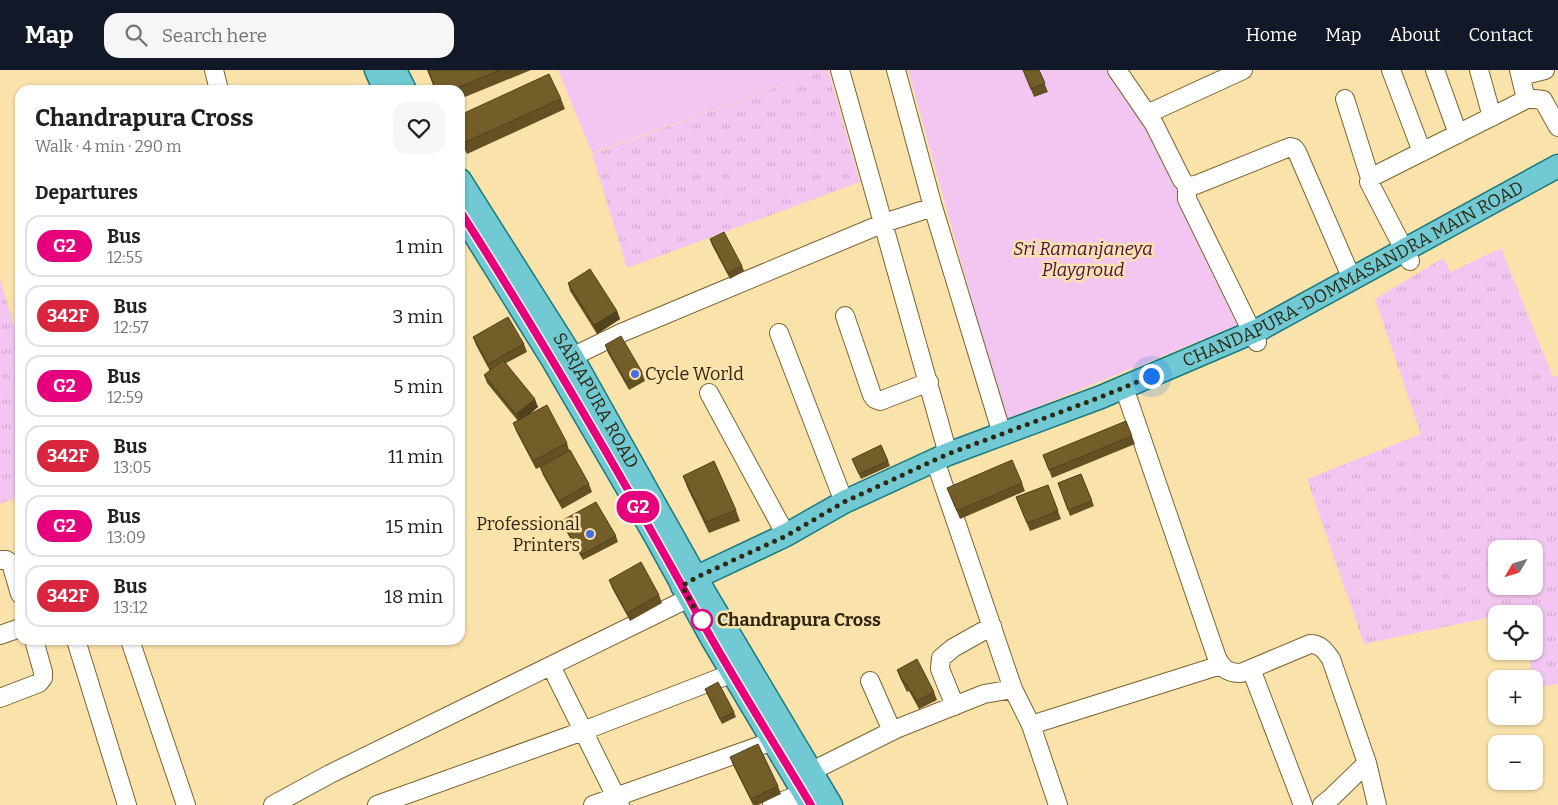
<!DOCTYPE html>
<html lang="en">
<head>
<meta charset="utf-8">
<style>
  :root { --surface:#fff; --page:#f6f6f6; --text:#202124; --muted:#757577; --line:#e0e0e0; --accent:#111827 }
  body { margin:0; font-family:Bitter,serif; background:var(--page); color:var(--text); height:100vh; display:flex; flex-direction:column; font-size:19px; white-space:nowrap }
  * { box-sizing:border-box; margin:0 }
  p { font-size:16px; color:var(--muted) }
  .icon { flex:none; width:28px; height:28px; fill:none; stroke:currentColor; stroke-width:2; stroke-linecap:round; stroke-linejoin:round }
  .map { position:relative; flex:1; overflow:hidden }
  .side { position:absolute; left:15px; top:15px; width:450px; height:560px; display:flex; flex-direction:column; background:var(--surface); border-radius:15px; box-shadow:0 1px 4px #0004 }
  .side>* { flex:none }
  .badge { padding:0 10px; border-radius:16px; font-size:18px; line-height:32px }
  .needle { width:32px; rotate:232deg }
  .controls { position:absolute; left:1488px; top:470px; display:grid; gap:10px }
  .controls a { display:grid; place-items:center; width:55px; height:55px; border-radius:10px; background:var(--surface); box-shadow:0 1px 4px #0004; font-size:25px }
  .you { position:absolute; width:25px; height:25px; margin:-12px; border:4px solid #fff; border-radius:50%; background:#1a73e8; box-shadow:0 0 0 8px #1a73e833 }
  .map>.badge { position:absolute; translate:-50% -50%; box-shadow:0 0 0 2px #fff }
  h2 { padding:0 20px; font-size:19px; line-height:45px }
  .round { display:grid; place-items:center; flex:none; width:52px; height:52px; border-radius:15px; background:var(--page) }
  .headline { display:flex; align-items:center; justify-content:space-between; height:85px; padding:0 20px }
  h1 { font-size:24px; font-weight:700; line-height:38px }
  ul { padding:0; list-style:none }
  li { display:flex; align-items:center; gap:15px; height:62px; margin:0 10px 8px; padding:0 10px; border:2px solid var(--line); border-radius:15px }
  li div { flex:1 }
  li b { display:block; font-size:19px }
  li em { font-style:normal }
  li .badge { min-width:55px; font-weight:700; text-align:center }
  header { display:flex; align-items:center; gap:30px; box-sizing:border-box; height:70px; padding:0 25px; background:var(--accent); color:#fff }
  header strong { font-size:24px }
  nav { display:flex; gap:28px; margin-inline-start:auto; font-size:18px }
  .search { width:350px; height:45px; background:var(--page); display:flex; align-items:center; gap:12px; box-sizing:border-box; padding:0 18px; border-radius:15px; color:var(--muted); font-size:19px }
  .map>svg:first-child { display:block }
</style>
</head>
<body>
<header>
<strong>Map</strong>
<div class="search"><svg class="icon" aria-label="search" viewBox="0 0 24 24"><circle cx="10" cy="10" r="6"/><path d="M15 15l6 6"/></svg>Search here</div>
<nav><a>Home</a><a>Map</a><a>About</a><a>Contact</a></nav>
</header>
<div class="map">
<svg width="1558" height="735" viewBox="0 0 1558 735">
  <defs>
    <pattern id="grass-tufts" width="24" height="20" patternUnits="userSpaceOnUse" patternTransform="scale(1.25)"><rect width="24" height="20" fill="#f3c6f1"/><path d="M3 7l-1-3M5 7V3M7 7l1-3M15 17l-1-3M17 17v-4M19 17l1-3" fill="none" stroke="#d1aace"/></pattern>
  </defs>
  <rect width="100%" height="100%" fill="#fae2ab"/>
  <path fill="url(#grass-tufts)" fill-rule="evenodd" d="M825 0H828L860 112 627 198 592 84Z
    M1501 178 1553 307 1558 306V614L1534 618V609H1532L1529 581H1534V544H1525L1524 541 1509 544H1496V546L1364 574 1307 409 1421 364 1375 229 1443 188 1451 202ZM1496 479H1534V516H1496Z
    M0 209 20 276V426L0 434Z"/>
  <path fill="#f3c6f1" d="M558 0H825L592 83Z
    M908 0H1107L1156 67 1243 253 1005 350Z"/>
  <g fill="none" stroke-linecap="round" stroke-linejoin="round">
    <g stroke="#7a6530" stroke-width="20">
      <path id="minor" d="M214 0 219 20
        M840 0 948 384
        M896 0 933 137 1002 364
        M1117 0 1154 54 1182 110 1187 115V129L1257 272
        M1391 0 1422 82
        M1435 0 1458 64
        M1479 0 1492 47
        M1521 6 1545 0
        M1525 28 1543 30 1558 57
        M1345 29 1370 108
        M1147 44 1243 0
        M1187 115 1193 116 1290 77 1294 78 1297 82 1352 209
        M1410 191 1369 112 1370 108 1523 31 1525 25 1519 0
        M845 246 872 325 875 329 880 331 929 312
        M779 263 844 432
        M572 287 621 263 884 153 933 137
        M709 323 786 465
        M1128 329 1217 588C1223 599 1228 603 1241 603L1310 574C1321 574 1325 581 1331 589L1367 693 1377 735
        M939 402 1013 619 1031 655 1058 735
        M0 490H6L11 493 20 524
        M0 565 20 558
        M76 570 127 735
        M130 570 186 735
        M551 596 620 735
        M1251 599 1303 735
        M870 611 892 661
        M0 628 39 613 43 608V602L34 570
        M955 636 940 599 941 588 953 578 992 556
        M1031 655 1221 595
        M810 702 896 659 984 624 1013 619
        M273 735 330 704 689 528
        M377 735 583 661 733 603
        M593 735 773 671
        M772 735 804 723
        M1322 735 1332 727 1367 693"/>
    </g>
    <g stroke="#1b797c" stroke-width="25">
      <g id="major">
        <path d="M376 0 385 20"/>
        <path d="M395 0 405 20"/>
        <path id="s1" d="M460 110 572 287 703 520 831 735"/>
        <path d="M460 141 552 289 653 462 711 567 811 735"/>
        <path id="s2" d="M682 516 697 507 786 465 844 432 948 384 1101 327 1260 259 1558 96"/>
      </g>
    </g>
    <use href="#minor" stroke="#fff" stroke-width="18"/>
    <use href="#major" stroke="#70c9d3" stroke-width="22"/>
  </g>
  <path fill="#635123" d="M427 0H531L460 29V20H435Z
    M1023 0H1039L1048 22 1034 27Z
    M561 29 565 39 467 84 460 70V45Z
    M710 169 742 196 744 201 730 209 712 175Z
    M568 213 617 241 620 249 597 264 570 221Z
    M473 267 524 274 527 282 506 293 538 337 527 346 567 373 569 380 589 414 592 422 562 439 543 405 540 397 536 399 516 361 513 353 518 351 487 313 484 305 490 301 476 275Z
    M605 275 642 302 645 311 629 320 608 283Z
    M1132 366 1135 374 1052 408 1043 385Z
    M852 389 888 391 890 396 861 409Z
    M1081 404 1094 436 1070 446 1058 413Z
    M683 406 736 440 740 451 709 463 687 417Z
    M1022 413 1025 421 960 449 947 418Z
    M1048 415 1061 449 1030 461 1016 427Z
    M561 451 616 466 618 472 583 490 563 456Z
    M609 510 659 525 662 533 630 551 612 518Z
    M897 600 934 622 937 630 919 639 909 621 907 622 900 608Z
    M705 619 734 642 736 647 722 654 707 624Z
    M730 687 778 716 781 724 758 735H753L733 695Z"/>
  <path fill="#50421d" d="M617 241 620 249 597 264 594 255Z
    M535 329 538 337 519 353 516 344Z"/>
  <path fill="#735e29" stroke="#50421d" d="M428 0H500L452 20H436Z
    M1023 0H1039L1045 13 1031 19Z
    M549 4 561 29 463 73 460 68V45Z
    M724 162 742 196 728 203 710 169Z
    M590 199 617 241 594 255 568 213Z
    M508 247 524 274 488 294 473 267Z
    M621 266 642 302 626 312 605 275Z
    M503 290 535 329 516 344 484 305Z
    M547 335 567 373 533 391 513 353Z
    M1126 351 1132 366 1049 400 1043 385Z
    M881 375 888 391 859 404 852 389Z
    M570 380 589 414 559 431 540 397Z
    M1012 390 1022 413 957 441 947 418Z
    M714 391 736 440 706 452 683 406Z
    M1081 404 1092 431 1068 440 1058 413Z
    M1048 415 1058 441 1027 453 1016 427Z
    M596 432 616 466 581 485 561 451Z
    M641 492 659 525 627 543 609 510Z
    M917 589 934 622 917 631 906 613 905 614 897 600Z
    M718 612 734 642 720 649 705 619Z
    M758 674 778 716 751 729 730 687Z"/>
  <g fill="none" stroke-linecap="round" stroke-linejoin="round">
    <g stroke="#fff" stroke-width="11">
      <path id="line" d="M460 141C544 272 622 407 697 543 733 608 773 671 811 735"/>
    </g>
    <use href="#line" stroke="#e6007e" stroke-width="8"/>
    <path stroke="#302711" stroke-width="5" stroke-dasharray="0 9" d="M702 550 704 555 682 516 697 507 786 466 844 432 948 384 1101 327 1151 306"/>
  </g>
  <g fill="#4a6ee2" stroke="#fae2ab" stroke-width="2">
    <circle cx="635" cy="304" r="5"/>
    <circle cx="590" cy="464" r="5"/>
  </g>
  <circle fill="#fff" stroke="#e6007e" stroke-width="2.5" cx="702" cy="550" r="10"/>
  <g text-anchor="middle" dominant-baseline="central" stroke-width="5" stroke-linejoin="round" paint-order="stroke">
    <g font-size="18" font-style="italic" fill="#4d0c4d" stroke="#fae2ab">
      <text x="1083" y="179">Sri Ramanjaneya<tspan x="1083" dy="21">Playgroud</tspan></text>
    </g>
    <g font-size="18" fill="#302711" stroke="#fae2ab">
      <text stroke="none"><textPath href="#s2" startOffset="741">CHANDAPURA-DOMMASANDRA MAIN ROAD</textPath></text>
      <text stroke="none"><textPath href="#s1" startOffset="259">SARJAPURA ROAD</textPath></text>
    </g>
    <g font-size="18" fill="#302711" stroke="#fae2ab" text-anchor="start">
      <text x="645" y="304">Cycle World</text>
      <text x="580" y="454" text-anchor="end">Professional<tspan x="580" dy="21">Printers</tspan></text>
    </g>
    <g font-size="18" font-weight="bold" fill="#302711" stroke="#fae2ab" text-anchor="start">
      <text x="717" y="550">Chandrapura Cross</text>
    </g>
  </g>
</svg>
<div class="controls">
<a><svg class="needle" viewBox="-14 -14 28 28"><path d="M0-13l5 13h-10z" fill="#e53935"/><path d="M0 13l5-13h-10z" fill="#757577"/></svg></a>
<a><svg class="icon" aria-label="locate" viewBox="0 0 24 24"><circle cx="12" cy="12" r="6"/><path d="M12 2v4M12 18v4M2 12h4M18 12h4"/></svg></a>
<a>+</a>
<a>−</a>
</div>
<div class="you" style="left:1151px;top:306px"></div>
<b class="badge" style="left:638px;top:437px;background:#e6007e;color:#fff">G2</b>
<section class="side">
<div class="headline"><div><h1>Chandrapura Cross</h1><p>Walk · 4 min · 290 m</p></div><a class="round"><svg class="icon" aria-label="heart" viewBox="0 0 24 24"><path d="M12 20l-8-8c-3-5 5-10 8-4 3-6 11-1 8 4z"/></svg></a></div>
<h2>Departures</h2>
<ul>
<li><span class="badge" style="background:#e6007e;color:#fff">G2</span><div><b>Bus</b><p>12:55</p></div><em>1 min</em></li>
<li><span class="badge" style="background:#d7263d;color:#fff">342F</span><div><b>Bus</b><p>12:57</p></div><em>3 min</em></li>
<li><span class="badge" style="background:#e6007e;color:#fff">G2</span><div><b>Bus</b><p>12:59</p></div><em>5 min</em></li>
<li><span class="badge" style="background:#d7263d;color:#fff">342F</span><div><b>Bus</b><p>13:05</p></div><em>11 min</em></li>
<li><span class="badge" style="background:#e6007e;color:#fff">G2</span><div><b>Bus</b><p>13:09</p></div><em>15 min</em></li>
<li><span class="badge" style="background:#d7263d;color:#fff">342F</span><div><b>Bus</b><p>13:12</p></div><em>18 min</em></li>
</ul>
</section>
</div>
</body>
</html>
